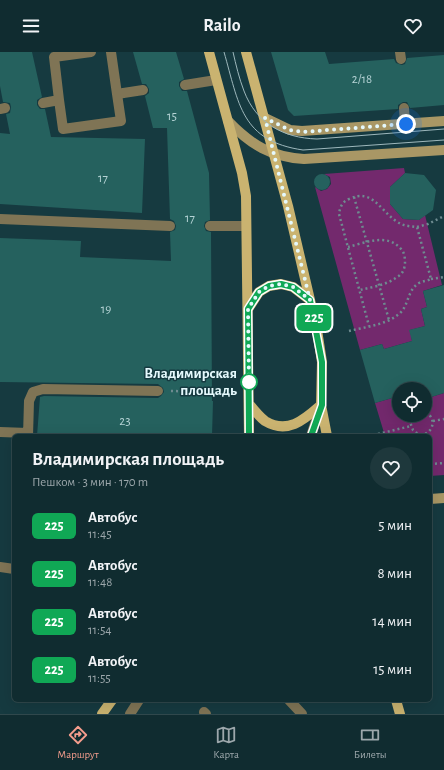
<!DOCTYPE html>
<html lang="ru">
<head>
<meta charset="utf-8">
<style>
  :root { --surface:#102c30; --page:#1e383c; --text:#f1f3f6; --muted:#9ca7ab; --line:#30484c; --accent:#f49d8d }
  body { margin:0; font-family:"Alegreya Sans",sans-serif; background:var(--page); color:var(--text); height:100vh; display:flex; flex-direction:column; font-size:15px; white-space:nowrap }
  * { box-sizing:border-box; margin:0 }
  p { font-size:13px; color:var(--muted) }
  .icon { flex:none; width:22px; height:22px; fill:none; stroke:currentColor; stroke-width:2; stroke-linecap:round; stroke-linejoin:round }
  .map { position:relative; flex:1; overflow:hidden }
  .drawer { position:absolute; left:12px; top:382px; width:420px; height:268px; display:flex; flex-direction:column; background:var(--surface); border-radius:6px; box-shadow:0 4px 16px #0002,0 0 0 1px var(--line) }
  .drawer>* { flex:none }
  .badge { padding:0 8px; border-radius:6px; font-size:14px; line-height:26px }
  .tools { position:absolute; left:392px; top:330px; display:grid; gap:8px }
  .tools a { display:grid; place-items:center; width:40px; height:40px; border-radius:50%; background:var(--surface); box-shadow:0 4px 16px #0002,0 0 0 1px var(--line); font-size:20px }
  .you { position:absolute; width:20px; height:20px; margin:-10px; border:3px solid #fff; border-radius:50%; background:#1a73e8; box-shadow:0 0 0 6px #1a73e833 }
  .map>.badge { position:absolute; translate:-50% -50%; box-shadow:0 0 0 2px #fff }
  .round { display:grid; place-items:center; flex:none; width:42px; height:42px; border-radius:21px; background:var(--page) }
  .overview { display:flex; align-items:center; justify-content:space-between; height:68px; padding:0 20px }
  h1 { font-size:19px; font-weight:700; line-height:30px }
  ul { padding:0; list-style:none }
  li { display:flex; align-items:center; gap:12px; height:48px; padding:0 20px }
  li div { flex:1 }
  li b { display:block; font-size:15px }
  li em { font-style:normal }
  li .badge { min-width:44px; font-weight:700; text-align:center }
  header { display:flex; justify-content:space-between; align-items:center; height:52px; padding:0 20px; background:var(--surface); font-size:18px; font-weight:700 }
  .menu { display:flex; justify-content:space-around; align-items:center; height:56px; border-top:1px solid var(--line); background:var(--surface); font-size:11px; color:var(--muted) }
  .menu a { display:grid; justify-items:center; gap:2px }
  .menu .current { color:var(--accent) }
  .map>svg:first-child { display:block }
</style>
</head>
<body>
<header><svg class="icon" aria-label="menu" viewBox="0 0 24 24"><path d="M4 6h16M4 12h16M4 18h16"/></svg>Railo<svg class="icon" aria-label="heart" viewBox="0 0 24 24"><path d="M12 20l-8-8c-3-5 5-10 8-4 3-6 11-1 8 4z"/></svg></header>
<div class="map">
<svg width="444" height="662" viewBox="0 0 444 662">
  <rect width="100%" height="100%" fill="#163a40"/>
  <path fill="#73296d" d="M404 116 405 121 390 135V152L403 167 419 168 425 163 442 233 423 239 427 255 421 257 425 274 410 278 412 289 384 297 382 292 360 298 315 135 321 139 327 137 331 132 330 125 324 122Z
    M425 334 428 346 444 341V423L430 424V384H385L375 351 399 344V363H425Z"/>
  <path fill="#25615e" d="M0 0H32L42 45 37 48V53L40 57H45L51 85 145 87 142 161 0 152V81L10 82 6 62 10 61 11 55 10 51 3 50 0 34Z
    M133 0H176L184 27 179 30V34L182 39H187L209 121 210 168 205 170 204 174 206 179 211 180 212 349H213L212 384H37L40 345 44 344 158 346 161 344 164 340 163 336 158 332 0 330V186L81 189 80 205 171 209 170 180 175 178 176 174 174 169 170 167 167 76H153L145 44 149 41V37L146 32H142Z
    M271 0H325L329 12 394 7 396 11 402 13 405 12 407 6 444 3V53L410 56 407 50H403L398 53V57L294 64 288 58Z
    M405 121 424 123 436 138 433 158 419 168 403 167 390 152V135Z
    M314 130a8 8 0 1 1 16 0a8 8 0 1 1-16 0Z
    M444 233V341L428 346 426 337H399V344L375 351 360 298 382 292 384 297 412 289 409 278 425 274 421 257 427 255 423 239Z"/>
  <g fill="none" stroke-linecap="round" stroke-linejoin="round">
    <path stroke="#6e8b90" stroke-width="2.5" stroke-dasharray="2 3" stroke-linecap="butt" d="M354 145 389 268
      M417 175 428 172 444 164
      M348 195C364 191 387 181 400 196 404 199 405 205 405 210 405 216 403 222 397 225 387 233 372 235 360 238
      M431 227 444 225
      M349 279C365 275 386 273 399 262 409 254 407 238 419 231 423 229 427 229 431 227L417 175C408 174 403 174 396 169 380 158 372 136 349 147 342 150 340 155 339 162L369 274
      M171 339 222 340
      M414 363 410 370 413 378C427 392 442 368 425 360
      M433 369 444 367
      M378 382 411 374
      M430 412 444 411
      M430 491 431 492
      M155 648 156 649"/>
    <path stroke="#7f7455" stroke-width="10" d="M111 0 117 42 143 38
      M400 0 401 7
      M185 33 216 28
      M59 48 63 77 121 69 117 42
      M43 51 59 48 54 5 91 0
      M404 56 405 72
      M0 57 5 56
      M0 167 170 174
      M210 174H246
      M0 380 28 381
      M28 384 29 349 33 340 43 337 158 339
      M289 648 302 662
      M204 660 206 662"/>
    <path stroke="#7f7455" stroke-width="10" d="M311 384 321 353
      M0 515 14 517
      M130 662 139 648"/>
    <path stroke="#a99765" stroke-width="10" d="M265 66 290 78 302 79 444 69
      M228 69C251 93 271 105 304 107L444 98
      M430 447 444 446"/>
    <path stroke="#cab370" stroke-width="10" d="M209 0 242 121 246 144 249 384
      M246 0 288 154 317 278 322 310 321 353 327 384
      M248 257 259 240 269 234 281 232 293 235 310 248
      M250 353C254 358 260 365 265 369 288 383 305 367 321 353
      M396 648 400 662
      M102 662 112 648"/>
    <path stroke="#9eb8bc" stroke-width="1" d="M224 0C239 52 241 89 303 98L444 88
      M233 0C236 13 239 26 244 39 256 71 283 86 317 87L444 77"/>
  </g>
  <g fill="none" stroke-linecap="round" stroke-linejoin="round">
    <g stroke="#fff" stroke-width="9">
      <path id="line" d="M249 384 248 257 259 240 269 234 281 232 293 235 310 248 322 310V353L311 384"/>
    </g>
    <use href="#line" stroke="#10a855" stroke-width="6"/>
    <path stroke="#e5f9fd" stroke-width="4" stroke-dasharray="0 7.2" d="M249 330 248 257 259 240 269 234 281 232 293 235 310 248 265 66 290 78 302 80 406 72"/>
  </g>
  <circle fill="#fff" stroke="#10a855" stroke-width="2" cx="249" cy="330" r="8"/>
  <g text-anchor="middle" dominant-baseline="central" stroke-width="3" stroke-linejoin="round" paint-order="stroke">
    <g font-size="13" fill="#b5d3d5">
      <text x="362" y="27">2/18</text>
      <text x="172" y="64">15</text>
      <text x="103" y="126">17</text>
      <text x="190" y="166">17</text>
      <text x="106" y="257">19</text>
      <text x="125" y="369">23</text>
    </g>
    <g font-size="15" font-weight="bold" fill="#e5f9fd" stroke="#163a40" text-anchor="end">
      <text x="237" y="321">Владимирская<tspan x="237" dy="17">площадь</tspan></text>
    </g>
  </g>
</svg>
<div class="tools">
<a><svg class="icon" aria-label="locate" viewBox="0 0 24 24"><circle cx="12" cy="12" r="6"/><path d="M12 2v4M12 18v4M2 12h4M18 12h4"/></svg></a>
</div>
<div class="you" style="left:406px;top:72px"></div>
<b class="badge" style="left:314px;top:266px;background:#10a855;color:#fff">225</b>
<section class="drawer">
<div class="overview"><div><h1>Владимирская площадь</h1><p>Пешком · 3 мин · 170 m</p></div><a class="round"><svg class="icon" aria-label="heart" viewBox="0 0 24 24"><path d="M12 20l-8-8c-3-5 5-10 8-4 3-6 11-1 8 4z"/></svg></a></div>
<ul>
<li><span class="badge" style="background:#10a855;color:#fff">225</span><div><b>Автобус</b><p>11:45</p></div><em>5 мин</em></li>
<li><span class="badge" style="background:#10a855;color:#fff">225</span><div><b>Автобус</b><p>11:48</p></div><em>8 мин</em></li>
<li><span class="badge" style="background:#10a855;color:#fff">225</span><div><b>Автобус</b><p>11:54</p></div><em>14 мин</em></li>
<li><span class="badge" style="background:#10a855;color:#fff">225</span><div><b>Автобус</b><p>11:55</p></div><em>15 мин</em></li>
</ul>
</section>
</div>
<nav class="menu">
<a class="current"><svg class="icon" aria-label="directions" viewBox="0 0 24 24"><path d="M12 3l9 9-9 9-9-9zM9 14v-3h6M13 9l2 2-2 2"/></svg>Маршрут</a>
<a><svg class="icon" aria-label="map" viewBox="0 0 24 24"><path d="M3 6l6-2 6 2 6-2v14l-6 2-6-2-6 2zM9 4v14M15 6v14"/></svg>Карта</a>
<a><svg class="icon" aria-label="tickets" viewBox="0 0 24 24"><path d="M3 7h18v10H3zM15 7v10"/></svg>Билеты</a>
</nav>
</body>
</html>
